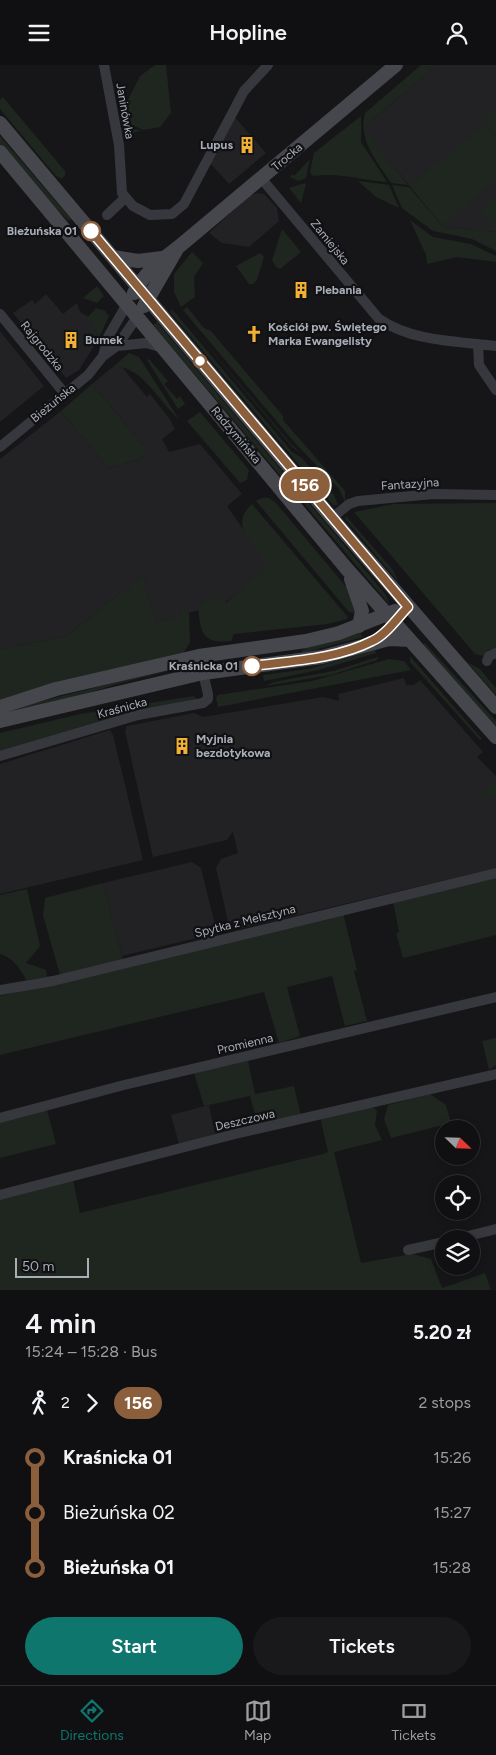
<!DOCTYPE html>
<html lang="en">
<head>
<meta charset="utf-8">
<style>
  :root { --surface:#101012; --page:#19191b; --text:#f1f3f6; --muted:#9c9d9f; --line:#303032; --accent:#0f766e }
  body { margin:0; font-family:Figtree,sans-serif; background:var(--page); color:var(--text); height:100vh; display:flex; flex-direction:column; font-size:19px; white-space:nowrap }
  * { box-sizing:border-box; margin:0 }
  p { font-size:16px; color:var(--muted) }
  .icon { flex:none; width:28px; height:28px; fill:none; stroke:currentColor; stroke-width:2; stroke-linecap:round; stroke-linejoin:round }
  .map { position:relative; height:1225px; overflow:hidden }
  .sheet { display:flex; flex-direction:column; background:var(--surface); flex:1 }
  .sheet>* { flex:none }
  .badge { padding:0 10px; border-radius:16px; font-size:18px; line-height:32px }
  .needle { width:32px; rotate:113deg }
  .controls { position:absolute; left:435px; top:1055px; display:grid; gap:10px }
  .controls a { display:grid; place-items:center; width:45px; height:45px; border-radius:50%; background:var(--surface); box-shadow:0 2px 8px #0003,0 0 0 1px var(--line); font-size:25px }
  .scale { position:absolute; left:15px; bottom:12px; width:74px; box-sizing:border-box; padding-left:5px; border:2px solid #a8adb8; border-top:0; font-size:14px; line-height:18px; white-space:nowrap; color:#a8adb8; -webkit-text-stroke:4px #111113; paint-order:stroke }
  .map>.badge { position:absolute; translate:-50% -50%; box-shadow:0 0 0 2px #fff }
  .legs { display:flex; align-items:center; gap:8px; height:55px; padding:0 25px; font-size:16px }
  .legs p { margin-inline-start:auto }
  .summary { display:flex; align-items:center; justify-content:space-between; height:85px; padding:0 25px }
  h1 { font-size:28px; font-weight:600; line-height:38px }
  .button { display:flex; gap:10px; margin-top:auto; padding:10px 25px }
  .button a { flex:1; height:58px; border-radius:30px; background:var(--accent); color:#fff; font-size:20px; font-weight:600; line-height:58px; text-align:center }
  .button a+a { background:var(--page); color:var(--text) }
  ul { padding:0 25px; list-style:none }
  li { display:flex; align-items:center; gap:18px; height:55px; font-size:19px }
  li i { display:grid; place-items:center; width:8px; height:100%; margin:0 6px; background:currentColor }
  li i::after { content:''; width:12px; height:12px; margin:-6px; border:4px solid; border-radius:50%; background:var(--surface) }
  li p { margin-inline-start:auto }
  li:first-child i { background:linear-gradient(#0000 50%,currentColor 0) }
  li:last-child i { background:linear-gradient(currentColor 50%,#0000 0) }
  header { display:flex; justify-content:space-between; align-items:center; height:65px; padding:0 25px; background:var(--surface); font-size:22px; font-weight:600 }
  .menu { display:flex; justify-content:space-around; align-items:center; height:70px; border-top:1px solid var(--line); background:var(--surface); font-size:14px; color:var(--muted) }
  .menu a { display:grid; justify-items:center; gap:2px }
  .menu .active { color:var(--accent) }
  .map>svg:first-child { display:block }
</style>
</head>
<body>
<header><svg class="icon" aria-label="menu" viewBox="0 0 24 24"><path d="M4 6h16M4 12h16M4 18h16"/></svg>Hopline<svg class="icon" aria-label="person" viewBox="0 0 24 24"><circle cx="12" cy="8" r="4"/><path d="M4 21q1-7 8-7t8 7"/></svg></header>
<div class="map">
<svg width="496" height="1225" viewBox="0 0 496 1225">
  <rect width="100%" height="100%" fill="#161618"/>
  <path fill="#222225" d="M437 0H496V167L443 162 367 69 365 61Z
    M234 51 266 88 229 119 210 98Z
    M258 128 264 129 277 143 279 156 249 182 222 178 209 168 250 130Z
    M46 229 63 249 77 238 80 247 90 253 99 273 79 305 66 313 13 248 32 235 35 239Z
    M0 266 44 321 0 357Z
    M114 301H121L147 332 150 329 169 353 175 364 162 374 169 387 200 379 242 429 227 441 270 503 224 538 157 557 144 517 149 505 67 571 0 584V394L61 346 108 403 138 395 148 386 92 319Z
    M404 613 406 620H414L420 615 483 687 477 692 496 711V803L235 865 229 861 216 803 221 794 238 788 233 767 227 775 153 792 125 666 127 661 194 648 203 652 323 632 339 636 338 629Z
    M110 665 113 670 143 795 0 829V699Z
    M192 797 201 803 217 868 122 891 103 818Z
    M209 1040 215 1069 179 1079 171 1050Z"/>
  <path fill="#1e261f" d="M155 0H166L171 48 160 62 143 65 125 57 128 35 140 11Z
    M421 0H437L365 61 368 69 408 120 391 118C377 96 358 76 365 48Z
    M3 32 65 106V110L62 114 56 111 0 44V35Z
    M496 44V69L484 55Z
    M361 51V77L387 117C361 115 339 107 313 111L310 107 314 88Z
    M484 59 496 73V115L442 160 410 121Z
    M124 60 141 66 123 70 120 65Z
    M0 71 71 154 69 156 48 136 0 79Z
    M310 94 306 113 299 116 290 112 292 109 294 111Z
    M358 116 389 120 399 143 376 132Z
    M305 118 306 119 301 138 289 123Z
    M392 120 409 122 443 162 496 167V186L472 174 433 166 402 143Z
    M496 132V165L495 166 479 146Z
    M410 155 433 172 471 179 496 191V197L457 192 427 199 426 190Z
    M282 164 301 187 280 204 276 202 272 195Z
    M192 187 203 198 194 212 195 232 181 242 174 227V209Z
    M260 188 264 192 257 215 253 219H249L236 201Z
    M97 221 104 231 97 238 83 233Z
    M187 242 204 263 211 266 283 351V355L345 426V437L339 424 295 378 183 245Z
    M96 243 105 246 109 251 99 273 88 252Z
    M172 244 292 387 302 393 334 430 338 440H333L170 247Z
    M176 244 292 380 302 389 292 382Z
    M157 257 386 530 389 539 153 260Z
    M129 288 139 292 179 354C159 338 144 302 114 301Z
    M149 294 168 316 164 319 177 334 180 331 185 339 178 344 147 295Z
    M92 319 148 386 138 395 108 403 61 346Z
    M200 347 249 405 247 415 240 418 187 356Z
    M262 433H269L276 438 354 531 356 549 348 546 256 436Z
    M496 438V584L488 585 483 591 475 589 354 447 394 439Z
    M252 439 347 551V554L328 559 234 569 231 576C202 579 201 568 198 543L212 531 221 537H227L266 502C261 480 225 464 252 439Z
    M346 451 393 505 398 516 430 554 345 454Z
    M150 504 144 517 157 557 181 550 182 544 189 548 190 577 183 589 0 637V584L67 571Z
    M358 566 363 572 303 588 302 585Z
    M425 578 496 656V662L423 579Z
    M375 585 376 588 319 605 264 616 263 610 308 604Z
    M410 591 482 674 480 675 410 597Z
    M378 592 377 595 331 610 265 621 274 617 333 606Z
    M389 594 404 596 411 605 218 642 216 633 218 630 312 616Z
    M467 597 480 604 496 623V630Z
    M183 602 113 620 68 635 0 651V647L167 604Z
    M194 631 197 635 126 648 0 686V668L80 649Z
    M496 717V730L473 735Z
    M496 812V870L403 893 396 868 399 867 393 836Z
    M103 818 123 895 60 910 43 850 45 833Z
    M27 824 40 881 26 898 46 905 47 912 26 915C20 903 13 893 0 889V830Z
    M343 848 357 905 354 906 367 956 345 961 332 911 287 922 300 971 279 978 264 927 0 990V931Z
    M496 973V1000L489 1005 482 976Z
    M248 996 255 1029 294 1021 301 1051 258 1060 250 1031 204 1041 194 1008Z
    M430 1029 446 1040 451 1058 391 1073 384 1054 388 1040Z
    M372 1042 377 1045 375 1060 382 1075 334 1087 361 1198 412 1189 431 1194 442 1223 485 1208 491 1225H0V1135L73 1115 80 1148 323 1089 328 1087 320 1052Z
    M47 1045 56 1079 0 1093V1058Z"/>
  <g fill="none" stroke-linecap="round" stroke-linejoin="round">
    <path stroke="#37383d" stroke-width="10" d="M104 0 119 80 122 128 133 141 150 150 172 149 184 139 244 26 268 0
      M261 113 379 254C413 277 456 276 496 281
      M107 150 125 133
      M0 249 65 329
      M478 279 479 300 496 325
      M117 281 146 278 160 282
      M103 291 108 272 127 239
      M0 382 88 310 103 291 117 281 137 252
      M332 453 349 439 358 436 433 429 496 430
      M487 596 489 591 496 588
      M0 691 138 650 203 638 208 634V629L199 591
      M0 925 53 916 496 808
      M0 1053 124 1020 496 932
      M0 1130 235 1069 496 1009
      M456 1174 496 1164
      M408 1185 444 1177"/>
    <path stroke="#45474d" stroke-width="14" d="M0 58 332 453 496 642
      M0 87 346 503 496 672
      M113 192 138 196 162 193
      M134 228C148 203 160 197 181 180L396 0
      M144 241 177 184
      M351 514 362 546 359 561
      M0 642 56 624 199 591 306 576 339 568 395 546
      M0 656 203 608 322 592 389 574 410 575"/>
  </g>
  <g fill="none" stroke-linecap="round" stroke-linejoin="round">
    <g stroke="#fff" stroke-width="11">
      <path id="line-1" d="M91 166 408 542C397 553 386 570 372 576 337 594 291 596 252 601"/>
    </g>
    <use href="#line-1" stroke="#8b5e3c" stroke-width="8"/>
  </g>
  <defs>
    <g id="building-bare" transform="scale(1.35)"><path d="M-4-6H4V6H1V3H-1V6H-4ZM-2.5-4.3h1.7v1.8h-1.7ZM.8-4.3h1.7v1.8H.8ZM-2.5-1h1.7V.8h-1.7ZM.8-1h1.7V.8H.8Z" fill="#f2b134" stroke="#111113" stroke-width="2.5" paint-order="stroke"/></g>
    <g id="church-bare" transform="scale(1.35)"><path d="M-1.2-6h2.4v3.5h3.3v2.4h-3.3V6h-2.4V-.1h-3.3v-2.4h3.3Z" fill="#f2b134" stroke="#111113" stroke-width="2.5" paint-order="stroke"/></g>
  </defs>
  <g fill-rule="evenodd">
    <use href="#building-bare" x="247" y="80"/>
    <use href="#building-bare" x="301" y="225"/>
    <use href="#church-bare" x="254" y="269"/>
    <use href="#building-bare" x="71" y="275"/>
    <use href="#building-bare" x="182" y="681"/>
  </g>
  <g fill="#fff" stroke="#8b5e3c" stroke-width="2.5">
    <circle cx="91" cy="166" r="9"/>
    <circle cx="200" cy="296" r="6"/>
    <circle cx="252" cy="601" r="9"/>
  </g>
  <g text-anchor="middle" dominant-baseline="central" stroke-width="4.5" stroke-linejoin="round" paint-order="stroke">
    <g font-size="12" fill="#a8adb8" stroke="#111113">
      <text transform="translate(125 46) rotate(80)">Janinówka</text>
      <text transform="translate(287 92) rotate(-40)">Trocka</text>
      <text transform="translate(330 177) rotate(51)">Zamiejska</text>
      <text transform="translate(42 281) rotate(51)">Rajgrodzka</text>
      <text transform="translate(53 338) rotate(-39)">Bieżuńska</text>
      <text transform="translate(236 370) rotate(50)">Radzymińska</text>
      <text transform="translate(410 419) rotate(-4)">Fantazyjna</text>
      <text transform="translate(122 643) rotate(-15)">Kraśnicka</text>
      <text transform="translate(245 856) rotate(-14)">Spytka z Melsztyna</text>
      <text transform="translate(245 979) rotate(-13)">Promienna</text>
      <text transform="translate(245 1055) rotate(-13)">Deszczowa</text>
    </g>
    <g font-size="12" font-weight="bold" fill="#a8adb8" stroke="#111113" text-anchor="start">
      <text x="233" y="80" text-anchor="end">Lupus</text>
      <text x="315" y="225">Plebania</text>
      <text x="268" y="262">Kościół pw. Świętego<tspan x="268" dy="14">Marka Ewangelisty</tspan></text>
      <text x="85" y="275">Bumek</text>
      <text x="196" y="674">Myjnia<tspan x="196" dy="14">bezdotykowa</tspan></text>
    </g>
    <g font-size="12" font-weight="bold" fill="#a8adb8" stroke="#111113" text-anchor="end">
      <text x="77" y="166">Bieżuńska 01</text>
      <text x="238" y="601">Kraśnicka 01</text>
    </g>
  </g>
</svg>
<div class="controls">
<a><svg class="needle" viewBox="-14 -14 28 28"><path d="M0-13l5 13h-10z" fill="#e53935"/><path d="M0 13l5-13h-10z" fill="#9c9d9f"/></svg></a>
<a><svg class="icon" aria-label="locate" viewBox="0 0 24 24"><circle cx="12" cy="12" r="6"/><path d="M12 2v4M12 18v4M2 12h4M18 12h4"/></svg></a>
<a><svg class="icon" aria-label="layers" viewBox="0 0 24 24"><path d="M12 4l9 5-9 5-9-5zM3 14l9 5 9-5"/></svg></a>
</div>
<div class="scale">50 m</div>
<b class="badge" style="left:305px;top:420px;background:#8b5e3c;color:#fff">156</b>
</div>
<section class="sheet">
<div class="summary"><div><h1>4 min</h1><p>15:24 – 15:28 · Bus</p></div><b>5.20 zł</b></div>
<div class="legs"><svg class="icon" aria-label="walk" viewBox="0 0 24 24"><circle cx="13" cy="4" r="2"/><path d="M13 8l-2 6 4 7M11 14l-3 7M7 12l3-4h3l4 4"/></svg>2<svg class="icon" aria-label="forward" viewBox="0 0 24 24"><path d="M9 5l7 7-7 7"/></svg><b class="badge" style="background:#8b5e3c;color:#fff">156</b><p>2 stops</p></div>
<ul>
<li><i style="color:#8b5e3c"></i><b>Kraśnicka 01</b><p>15:26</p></li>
<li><i style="color:#8b5e3c"></i><span>Bieżuńska 02</span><p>15:27</p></li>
<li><i style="color:#8b5e3c"></i><b>Bieżuńska 01</b><p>15:28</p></li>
</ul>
<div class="button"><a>Start</a><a>Tickets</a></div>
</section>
<nav class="menu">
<a class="active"><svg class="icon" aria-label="directions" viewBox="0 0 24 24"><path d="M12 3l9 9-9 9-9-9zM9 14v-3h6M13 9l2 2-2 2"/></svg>Directions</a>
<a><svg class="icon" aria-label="map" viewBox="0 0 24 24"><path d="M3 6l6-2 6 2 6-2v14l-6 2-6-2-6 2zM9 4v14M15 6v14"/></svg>Map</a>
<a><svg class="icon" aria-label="tickets" viewBox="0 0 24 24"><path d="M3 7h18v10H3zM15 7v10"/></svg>Tickets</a>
</nav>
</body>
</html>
